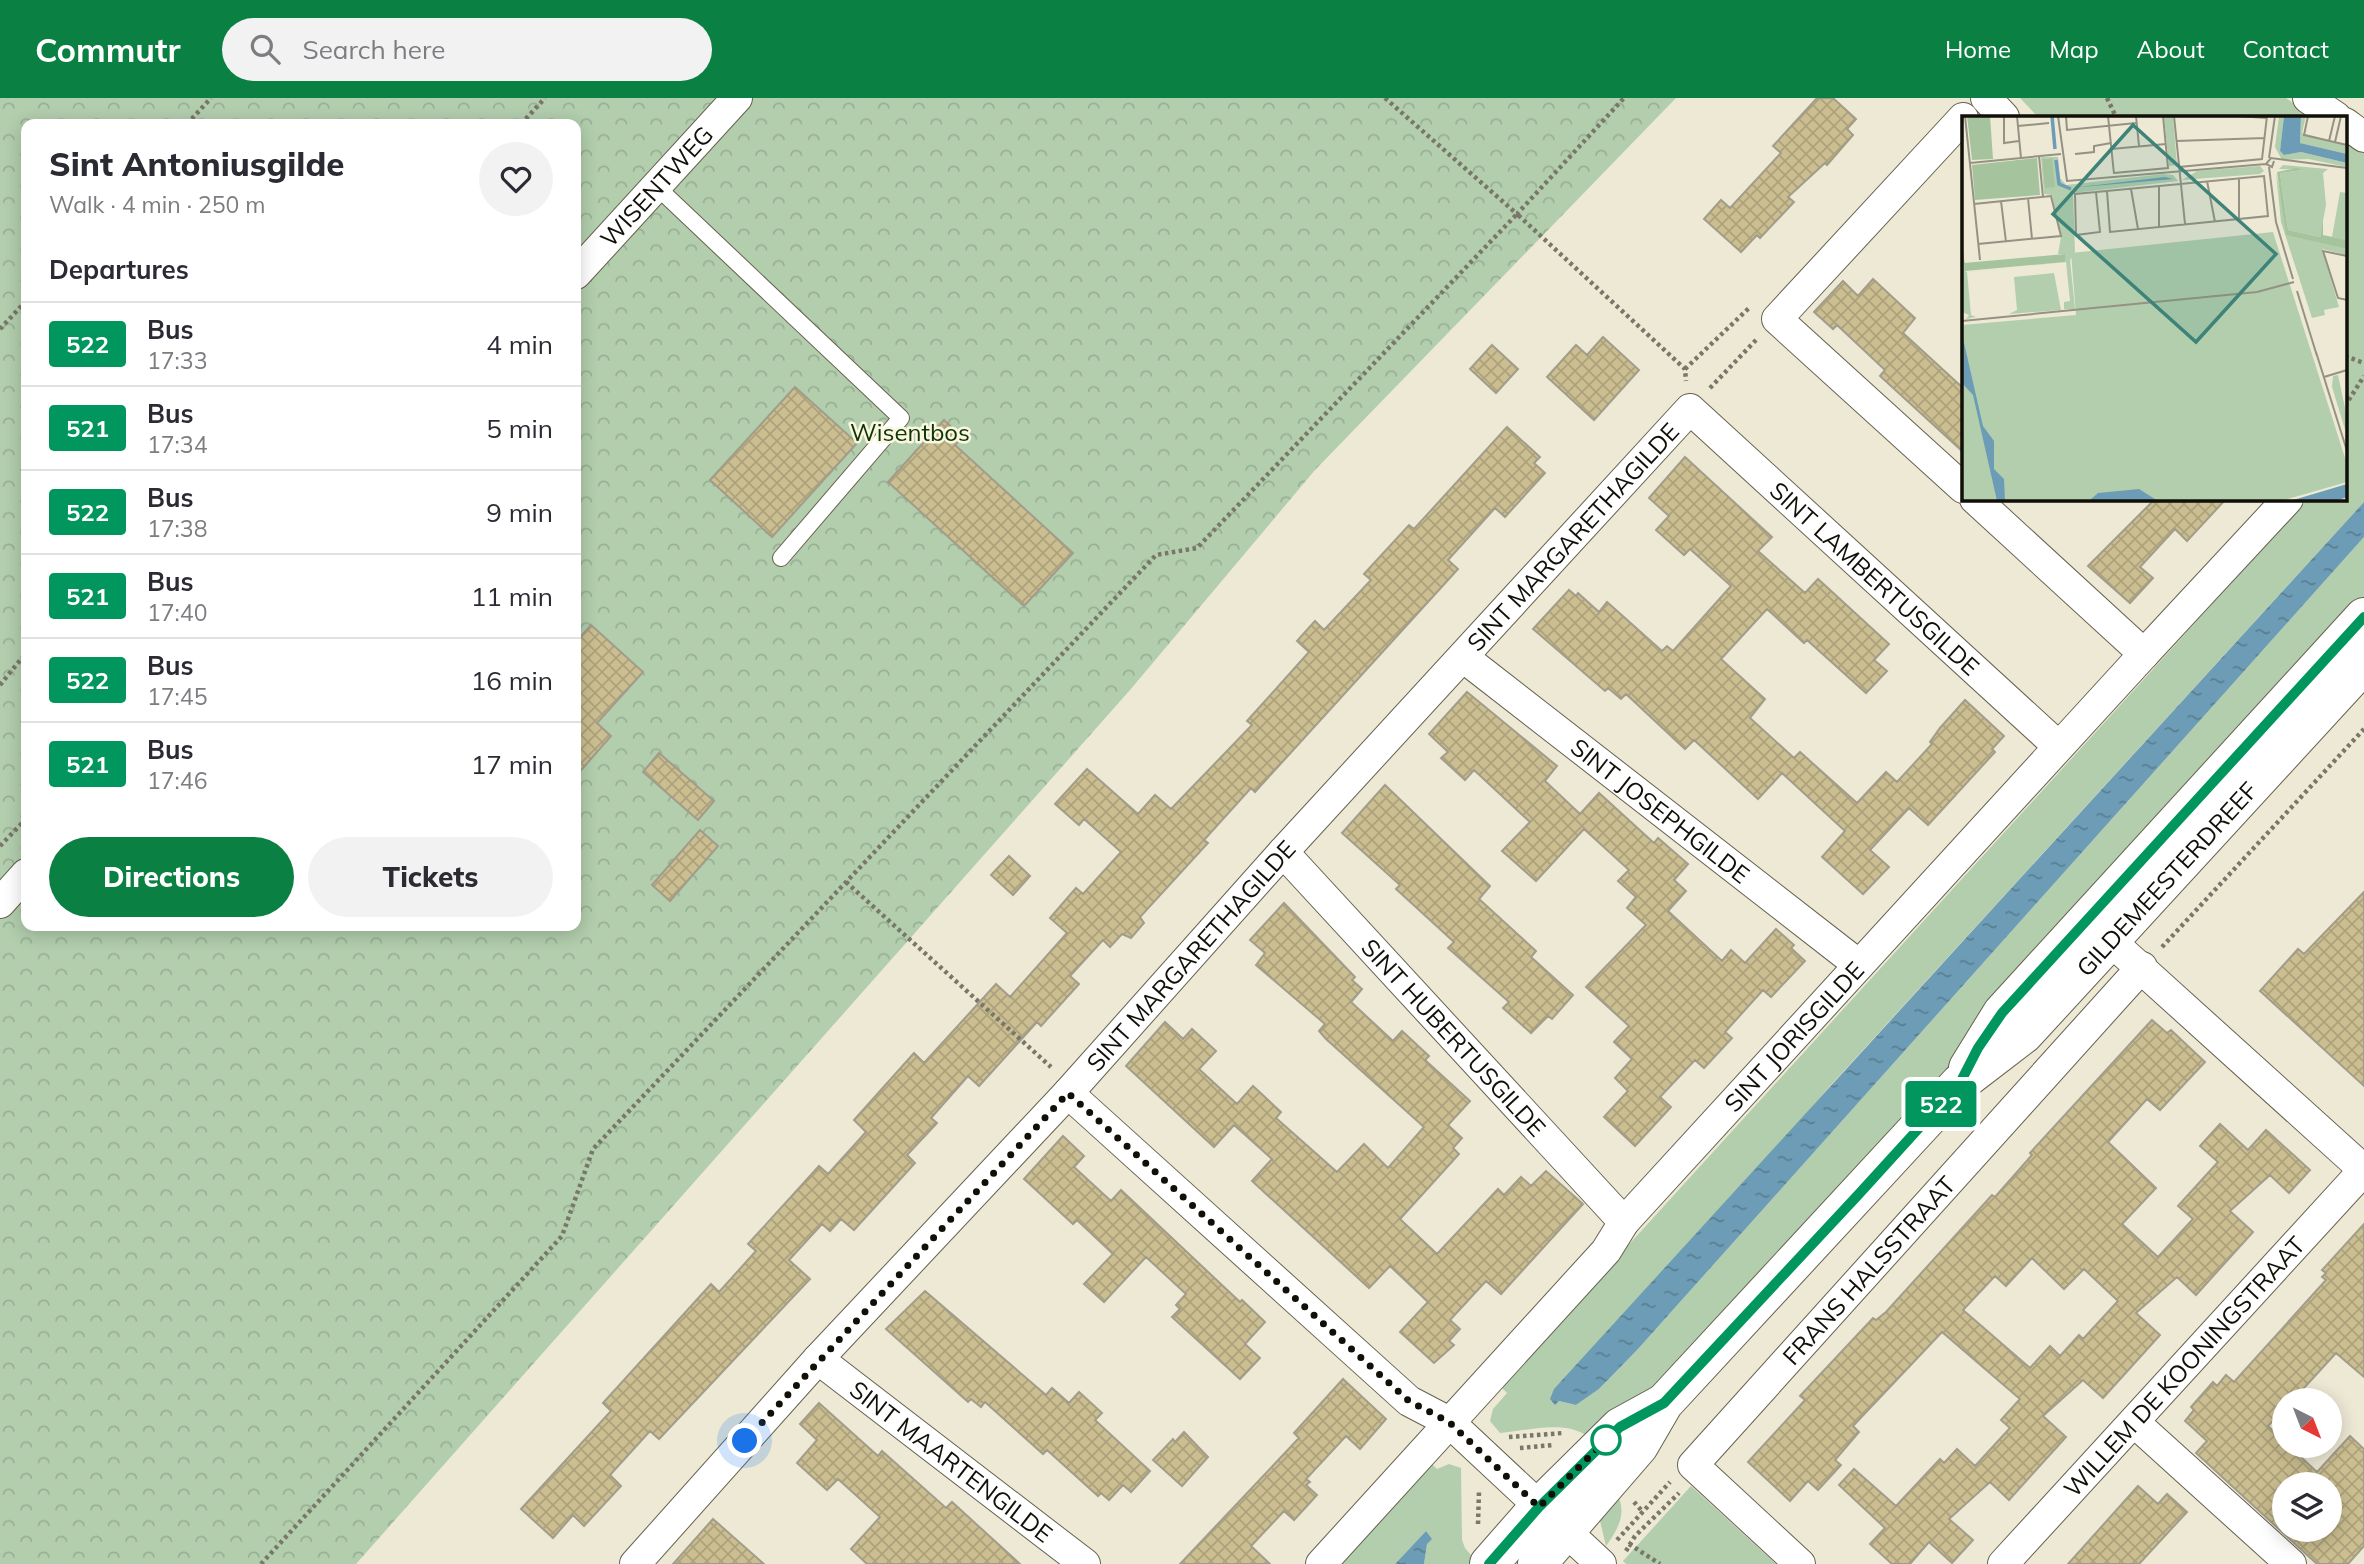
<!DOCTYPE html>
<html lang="en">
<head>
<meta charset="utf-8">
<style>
  :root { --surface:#fff; --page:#f2f2f3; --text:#2b2b33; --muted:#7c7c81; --line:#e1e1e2; --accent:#0b8043 }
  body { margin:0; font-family:Mulish,sans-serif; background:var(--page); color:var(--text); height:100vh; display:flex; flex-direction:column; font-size:26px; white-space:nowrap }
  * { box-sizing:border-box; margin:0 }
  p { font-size:23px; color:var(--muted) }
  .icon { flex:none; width:38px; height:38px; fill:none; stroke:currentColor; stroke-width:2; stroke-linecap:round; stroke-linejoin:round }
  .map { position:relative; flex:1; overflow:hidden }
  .side { position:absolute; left:21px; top:21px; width:560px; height:812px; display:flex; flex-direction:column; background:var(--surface); border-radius:14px; box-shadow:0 4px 18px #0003 }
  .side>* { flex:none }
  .badge { padding:0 14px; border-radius:5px; font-size:24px; line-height:46px }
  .needle { width:46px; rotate:138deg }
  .tools { position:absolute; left:2272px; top:1290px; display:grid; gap:14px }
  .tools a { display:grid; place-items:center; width:70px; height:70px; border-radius:50%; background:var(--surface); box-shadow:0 4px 18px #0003; font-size:35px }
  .you { position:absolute; width:35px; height:35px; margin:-18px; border:5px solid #fff; border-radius:50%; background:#1a73e8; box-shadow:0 0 0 10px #1a73e833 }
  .map>.badge { position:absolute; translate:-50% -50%; box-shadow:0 0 0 4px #fff }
  h2 { padding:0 28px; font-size:26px; line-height:63px }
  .round { display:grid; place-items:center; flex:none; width:74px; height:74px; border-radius:37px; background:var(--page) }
  .overview { display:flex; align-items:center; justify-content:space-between; height:119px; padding:0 28px }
  h1 { font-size:33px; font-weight:800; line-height:52px }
  .button { display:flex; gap:14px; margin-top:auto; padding:14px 28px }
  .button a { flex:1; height:80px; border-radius:42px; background:var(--accent); color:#fff; font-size:28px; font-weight:800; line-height:80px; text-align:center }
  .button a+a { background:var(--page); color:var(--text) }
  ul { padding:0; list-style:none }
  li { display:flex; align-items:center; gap:21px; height:84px; padding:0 28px; border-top:2px solid var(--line) }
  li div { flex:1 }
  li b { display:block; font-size:26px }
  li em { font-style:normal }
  li .badge { min-width:77px; font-weight:700; text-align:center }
  header { display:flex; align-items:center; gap:42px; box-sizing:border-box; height:98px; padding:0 35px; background:var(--accent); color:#fff }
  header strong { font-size:33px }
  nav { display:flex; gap:38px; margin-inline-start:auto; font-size:24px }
  .search { width:490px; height:63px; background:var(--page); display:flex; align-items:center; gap:18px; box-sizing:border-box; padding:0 24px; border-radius:38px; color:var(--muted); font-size:26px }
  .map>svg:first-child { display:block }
</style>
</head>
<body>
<header>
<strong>Commutr</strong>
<div class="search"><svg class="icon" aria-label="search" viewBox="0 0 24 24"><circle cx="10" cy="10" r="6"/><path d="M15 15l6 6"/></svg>Search here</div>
<nav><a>Home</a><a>Map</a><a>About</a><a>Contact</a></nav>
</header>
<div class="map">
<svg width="2364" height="1466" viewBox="0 0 2364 1466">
  <defs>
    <pattern id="park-crowns" width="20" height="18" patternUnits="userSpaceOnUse" patternTransform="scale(1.75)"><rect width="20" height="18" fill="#b2cead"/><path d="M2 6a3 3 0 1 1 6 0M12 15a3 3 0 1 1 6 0" fill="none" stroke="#98b093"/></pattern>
    <pattern id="water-ripples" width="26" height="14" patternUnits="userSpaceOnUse" patternTransform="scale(1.75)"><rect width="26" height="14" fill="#6d9db6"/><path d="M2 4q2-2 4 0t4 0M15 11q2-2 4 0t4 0" fill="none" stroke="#587e92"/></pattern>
    <pattern id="building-cross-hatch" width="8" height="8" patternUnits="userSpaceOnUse" patternTransform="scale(1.75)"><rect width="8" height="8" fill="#cbbe90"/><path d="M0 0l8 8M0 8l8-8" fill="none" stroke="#ada27b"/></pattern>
  </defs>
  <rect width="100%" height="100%" fill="#eee9d5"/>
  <path fill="#b2cead" d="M2020 0H2286L2313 19H2038Z
    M2345 41 2364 55V404L1830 988 1555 1306 1559 1303 1576 1307 1599 1291 1638 1251 2364 439V507L1680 1269 1588 1339C1566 1321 1526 1333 1500 1335L1490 1323 1493 1311 1507 1295 1500 1288 2308 401H2345V361L2348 357 2345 354Z
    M1430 1364 1437 1371 1449 1366 1461 1370 1462 1442 1465 1450 1476 1463 1474 1466H1424L1427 1446 1431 1441 1426 1433 1395 1466H1338Z
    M1691 1388 1776 1466H1626L1623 1463Z
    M1618 1398C1627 1416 1617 1433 1606 1448L1600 1423Z"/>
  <path fill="url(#park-crowns)" fill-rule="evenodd" d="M0 0H1676L1315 372 1130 592 356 1466H0ZM26 26H576V828H26Z"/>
  <path fill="url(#water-ripples)" d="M2364 404V439L1638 1251 1599 1291 1576 1307 1559 1303 1555 1307 1550 1301 1554 1291Z
    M1426 1433 1432 1441 1427 1446 1424 1466H1395Z"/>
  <path fill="url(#building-cross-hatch)" stroke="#a29d8a" stroke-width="2" fill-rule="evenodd" d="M1817 0H1833L1856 21 1847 31 1853 37 1827 67 1825 65 1788 99 1794 104 1760 140 1757 137 1741 154 1704 121 1721 102 1730 110 1781 55 1773 48Z
    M1873 181 1915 220 1903 235 1963 290V354L1880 278 1885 272 1837 227 1833 231 1814 214 1843 183 1858 198Z
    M1603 239 1639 272 1594 322 1547 279 1576 247 1587 257Z
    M1492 247 1518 271 1496 295 1470 271Z
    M795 289 857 345 772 439 710 382Z
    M944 322 962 339 955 347 1073 455 1024 508 888 384Z
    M1507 329 1540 359 1534 365 1545 375 1505 419 1495 410 1448 462 1458 471 1255 694 1251 690 1204 742 1208 745 1140 819 1144 825 1131 840 1122 836 1110 849 1103 842 1070 878 1079 886 1041 928 1037 924 979 988 968 978 931 1020 937 1025 907 1057 915 1065 854 1132 841 1121 830 1133 822 1126 789 1162 810 1181 659 1341 650 1333 610 1377 621 1388 584 1428 573 1417 553 1440 521 1411 611 1313 603 1305 711 1186 719 1194 756 1153 748 1146 819 1068 828 1076 866 1034 854 1022 914 955 924 965 996 886 1010 899 1067 835 1050 820 1076 790 1083 796 1121 754 1084 721 1079 727 1055 706 1087 671 1138 716 1155 697 1171 711 1252 627 1247 623 1309 554 1297 543 1315 523 1324 532 1371 482 1364 476 1409 427 1414 431Z
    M1685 359 1772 439 1758 453 1805 495 1818 481 1889 546 1874 562 1887 573 1866 595 1807 542 1804 545 1767 511 1721 561 1765 601 1750 620 1794 660 1800 654 1857 705 1886 674 1897 684 1932 646 1930 644 1940 630 1965 602 2004 638 1992 651 1995 654 1928 727 1909 710 1870 752 1889 769 1863 796 1822 759 1845 733 1782 675 1758 701 1694 642 1685 651 1626 596 1621 601 1608 590 1605 593 1533 531 1569 492 1576 498 1578 495 1599 514 1607 504 1662 553 1667 548 1673 553 1731 488 1690 451 1684 457 1656 432 1669 418 1649 400Z
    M2155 401H2226L2187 443 2175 431 2140 469 2153 480 2130 505 2088 468Z
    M591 527 643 574 597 625 611 638 576 678V544Z
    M1467 594 1557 668 1545 683 1580 716 1599 695 1654 745 1658 740 1688 766 1674 782 1686 793 1668 813 1722 863 1731 852 1745 865 1776 831 1794 847 1791 850 1805 863 1771 899 1763 892 1725 934 1732 940 1704 970 1695 962 1660 999 1671 1009 1635 1048 1604 1019 1628 993 1615 980 1632 961 1614 944 1629 928 1586 889 1646 827 1627 810 1636 799 1618 783 1629 772 1584 731 1536 783 1502 753 1530 724 1474 672 1465 682 1441 660 1448 654 1429 636Z
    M659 655 714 703 698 722 643 674Z
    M1385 687 1490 788 1479 801 1536 853 1531 859 1573 897 1552 921 1548 918 1531 935 1503 910 1509 904 1448 850 1454 844 1396 791 1400 787 1342 735Z
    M700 732 718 748 670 803 652 787Z
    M1009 758 1030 778 1013 797 991 777Z
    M2364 794V988L2260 893 2298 851 2304 856Z
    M1284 805 1355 879 1352 882 1362 891 1351 904 1393 943 1402 933 1429 958 1425 962 1470 1003 1448 1027 1462 1040 1453 1050 1459 1056 1400 1121 1437 1156 1498 1091 1504 1097 1521 1079 1531 1088 1546 1073 1583 1106 1501 1196 1486 1183 1450 1222 1460 1231 1449 1243 1454 1247 1434 1265 1400 1234 1428 1204 1390 1168 1369 1190 1252 1083 1272 1061 1234 1027 1214 1049 1126 968 1165 924 1183 941 1192 931 1216 953 1199 971 1237 1006 1253 988 1281 1014 1276 1020 1337 1074 1364 1046 1388 1070 1424 1029 1326 941 1319 933 1325 926 1256 867 1265 855 1250 842Z
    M2152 922 2167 935 2171 932 2205 964 2160 1012 2147 1001 2108 1044 2156 1090 2122 1126 2158 1159 2193 1121 2178 1108 2218 1064 2200 1048 2220 1026 2248 1052 2266 1032 2310 1072 2289 1095 2270 1077 2230 1113 2253 1134 2196 1197 2177 1179 2136 1215 2160 1237 2103 1300 2083 1282 2043 1318 2066 1339 2009 1402 1990 1384 1949 1421 1973 1442 1952 1465 1929 1444 1910 1466H1892L1870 1446 1885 1430 1839 1387 1854 1371 1896 1408 1940 1361 1944 1365 1957 1351 1975 1368 2010 1330 2001 1322 2020 1301 1942 1234 1853 1328 1859 1334 1835 1362 1841 1367 1818 1392 1808 1383 1790 1403 1748 1364 1805 1302 1800 1298 1873 1220 1876 1222 1886 1214 1992 1097 1995 1099 2032 1057 2030 1055ZM2032 1160 2064 1191 2084 1171 2118 1203 2083 1241 2079 1237 2060 1258 2050 1248 2030 1270 1963 1212 1995 1178 2006 1188Z
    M1063 1038 1084 1058 1074 1069 1111 1103 1121 1092 1240 1204 1242 1202 1265 1224 1245 1246 1260 1260 1240 1281 1172 1219 1180 1211 1176 1207 1186 1196 1146 1159 1104 1204 1084 1186 1113 1156 1077 1122 1073 1126 1024 1081Z
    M2364 1126V1279L2336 1255 2293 1302H2284V1311L2268 1328 2284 1343V1348H2289L2317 1374 2350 1338 2364 1351V1448L2348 1466H2317L2196 1355 2207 1343 2185 1323 2194 1312 2191 1309 2213 1284 2217 1288 2226 1277 2234 1284 2326 1182 2322 1179 2326 1175 2322 1172ZM2284 1386H2329V1432H2284Z
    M925 1193 1046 1297 1052 1290 1069 1305 1079 1294 1102 1315 1095 1322 1150 1373 1131 1394 1123 1387 1109 1402 1101 1395 1098 1398 1047 1352 1043 1356 985 1304 981 1309 971 1301 968 1304 886 1231Z
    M1343 1281 1386 1321 1360 1351 1346 1338 1306 1381 1310 1384 1306 1387 1317 1397 1294 1422 1284 1413 1251 1448 1270 1466H1180L1299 1340 1294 1335Z
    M819 1305 878 1358 882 1353 946 1410 952 1404 1020 1466H867L851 1451 880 1419 838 1381 827 1392 797 1365 817 1342 800 1326Z
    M1184 1334 1208 1359 1182 1388 1153 1362 1173 1341 1175 1344Z
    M2138 1388 2158 1406 2167 1396 2187 1414 2139 1466H2068Z
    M713 1421 764 1466H673Z"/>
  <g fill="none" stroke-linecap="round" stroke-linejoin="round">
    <g stroke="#666150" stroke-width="18">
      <path id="service" d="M657 89 901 320 781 460"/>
    </g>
    <g stroke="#666150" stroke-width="32">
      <g id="minor">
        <path d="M1986 0 2004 19"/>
        <path d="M2308 0 2336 19"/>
        <path d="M1963 20 1777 221 1963 390"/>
        <path d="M2345 25 2364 39"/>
        <path id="s1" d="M576 176 737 0"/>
        <path d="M1975 401 2144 556 2288 401"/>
        <path id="s2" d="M1463 559 1859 867"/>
        <path id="s3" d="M1283 754 1624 1124"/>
        <path d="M0 805 26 776"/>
        <path d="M2094 828 2364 1072"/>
        <path d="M1068 995 1409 1303 1449 1324 1601 1466"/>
        <path id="s4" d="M818 1261 1085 1466"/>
        <path d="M2134 1324 2291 1466"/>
        <path id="s5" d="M635 1466 818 1261 1068 995 1283 754 1690 311 2058 648"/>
        <path id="s6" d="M1321 1466 1606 1153 1624 1124 2144 556"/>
        <path id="s7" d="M1800 1466 1693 1367 2142 869"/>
        <path id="s8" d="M2003 1466 2364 1072"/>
      </g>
    </g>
    <g stroke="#666150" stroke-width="40">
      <g id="tertiary">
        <path d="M1968 970 2002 915 2364 519"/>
        <path d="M1489 1466 1539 1409 1620 1329 1662 1306"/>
        <path id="s9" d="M1537 1466 1639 1348 1664 1305 1960 985 2024 936 2364 566"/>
      </g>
    </g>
    <path stroke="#797769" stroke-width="4.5" stroke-dasharray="3.5 3.5" stroke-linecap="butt" d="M1385 0 1517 116 1624 0
      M2107 0 2116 19
      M187 26 211 0
      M521 26 545 0
      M0 231 26 203
      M2345 258 2364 265
      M1685 271 1749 210
      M1710 290 1757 241
      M2345 308 2364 278
      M0 587 26 555
      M0 748 26 721
      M846 784 1051 969
      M2162 849 2364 631
      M1509 1339 1563 1335
      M1520 1350 1553 1347
      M1634 1404 1642 1413
      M1478 1426 1479 1393
      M1617 1442 1670 1384
      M1629 1446 1660 1466
      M1626 1453 1635 1438 1679 1395
      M261 1466 562 1138 593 1051 1156 457 1197 450 1517 116 1685 271 1686 283"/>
    <use href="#service" stroke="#fff" stroke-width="16"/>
    <use href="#minor" stroke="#fff" stroke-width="30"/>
    <use href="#tertiary" stroke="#fff" stroke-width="38"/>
  </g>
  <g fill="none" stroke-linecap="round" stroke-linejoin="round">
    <g stroke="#fff" stroke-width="16">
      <path id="line" d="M1489 1466 1539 1409 1620 1329 1664 1305 1858 1097 1960 985 1978 950 2002 915 2364 519"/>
    </g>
    <use href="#line" stroke="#00965e" stroke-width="10"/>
    <path stroke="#100f08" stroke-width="7" stroke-dasharray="0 12.6" d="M745 1343 1068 995 1409 1303 1449 1324 1539 1409 1606 1342"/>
  </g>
  <circle fill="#fff" stroke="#00965e" stroke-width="3.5" cx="1606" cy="1342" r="14"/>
  <g text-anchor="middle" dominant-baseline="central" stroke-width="5" stroke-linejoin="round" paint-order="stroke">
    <g font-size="24" fill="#100f08" stroke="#fbf6e2">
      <text stroke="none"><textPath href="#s1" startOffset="119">WISENTWEG</textPath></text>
      <text stroke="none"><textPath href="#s5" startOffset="1391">SINT MARGARETHAGILDE</textPath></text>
      <text stroke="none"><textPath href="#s5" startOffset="1815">SINT LAMBERTUSGILDE</textPath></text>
      <text stroke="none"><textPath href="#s2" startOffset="250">SINT JOSEPHGILDE</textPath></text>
      <text stroke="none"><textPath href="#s9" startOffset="933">GILDEMEESTERDREEF</textPath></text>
      <text stroke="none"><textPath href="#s5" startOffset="824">SINT MARGARETHAGILDE</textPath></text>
      <text stroke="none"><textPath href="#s6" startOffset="709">SINT JORISGILDE</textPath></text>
      <text stroke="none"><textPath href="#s3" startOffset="252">SINT HUBERTUSGILDE</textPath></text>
      <text stroke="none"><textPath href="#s7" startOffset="408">FRANS HALSSTRAAT</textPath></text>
      <text stroke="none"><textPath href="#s8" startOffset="268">WILLEM DE KOONINGSTRAAT</textPath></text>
      <text stroke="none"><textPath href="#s4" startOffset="168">SINT MAARTENGILDE</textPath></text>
    </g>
    <g font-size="24" fill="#0a3601" stroke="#fbf6e2">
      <text x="910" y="334">Wisentbos</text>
    </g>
  </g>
  <g transform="translate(1962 18)">
    <rect width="385" height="385" fill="#eee9d5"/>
    <path d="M202 0H211L215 49 207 50ZM317 0H322L318 35 322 39 339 36 385 47V51L346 43 320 44 313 31ZM339 0H344L340 17 385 29V38L338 27ZM79 41H96L98 62 104 69 201 58 211 59 216 65 111 77 113 136 108 144 113 193H102V186L108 185 104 146 5 156 9 199 14 201 4 203 7 199 0 196V126L4 156 103 146V138H96L99 121 90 79 82 78ZM89 42 92 70 84 71 80 43ZM321 49 366 53 361 57 364 89 358 121 326 114 318 57 342 54 317 53ZM298 50 302 55 298 58 220 64 235 55ZM314 57 327 119 385 133V139L360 133 377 191 362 194 363 199 350 202 319 106ZM378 76 385 77V124L370 121ZM92 157 99 194 47 198 55 194 52 161ZM376 259 385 301V320L370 271 371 260Z" fill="#b2cead" fill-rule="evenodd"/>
    <path d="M5 0H28L31 43 10 44ZM75 42 78 79 13 84 10 49ZM90 42 93 71 83 72 80 43ZM335 52 342 54 318 57 326 114 358 121 361 103V119L385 124V133L324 119 315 56ZM103 138V146L3 155 2 147Z" fill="#a5c49e"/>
    <path d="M311 116 385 348V366L319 385H0V209L114 199 109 137Z" fill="#b2cead"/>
    <path d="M322 0H339L338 27 385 38V47L339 36 322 39 318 35ZM203 61 211 63 108 72H109ZM0 218 21 310 32 325V353L42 363 43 385H35L11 279 0 267ZM385 368V381L374 385H328ZM177 373 196 385H127L136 377Z" fill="#6d9db6"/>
    <path fill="none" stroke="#6d9db6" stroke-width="3.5" d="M90 0 93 33M94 44 97 68 109 73"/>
    <path fill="none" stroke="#959283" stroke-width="2" d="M3 0 18 144M42 0V27L57 25M55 0 59 42M96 0 105 65 304 48M104 0 105 14 174 7M146 0 152 58M174 0 177 30M212 0 223 108M274 0 305 2M346 0 342 19 385 29M56 10 87 7M214 25 303 22M367 25 373 0M373 26 379 0M149 33 204 28M113 38 132 36V30L149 27M77 40 81 81M307 42 313 0M312 45 310 51 304 48 309 42 385 52M8 47 99 38M217 51 300 43 305 0M307 51 314 106 331 163M152 57 206 52 201 0M277 62V103M245 65 253 106M197 70V111M169 73 176 113M134 76 302 60 306 100 148 116 145 75M134 76 138 116 114 119 113 78ZM66 82 70 123M39 85 44 126M12 88 89 80 99 120 16 128M385 140 361 135 376 182 385 184M335 175 355 240M0 205 295 176 332 166M354 236 385 335M362 261 385 254"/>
    <path fill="#3e8379" fill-opacity="0.15" stroke="#3e8379" stroke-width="3.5" d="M171 9 314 138 234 226 91 98Z"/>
    <rect width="385" height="385" fill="none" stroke="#100f08" stroke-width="3.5"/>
  </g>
</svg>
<div class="tools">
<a><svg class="needle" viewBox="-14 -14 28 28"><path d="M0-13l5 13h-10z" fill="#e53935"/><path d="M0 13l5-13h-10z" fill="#7c7c81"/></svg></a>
<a><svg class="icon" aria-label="layers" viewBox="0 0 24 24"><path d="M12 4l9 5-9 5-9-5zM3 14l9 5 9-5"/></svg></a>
</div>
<div class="you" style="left:745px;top:1343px"></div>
<b class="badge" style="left:1941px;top:1006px;background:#00965e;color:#fff">522</b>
<section class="side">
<div class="overview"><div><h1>Sint Antoniusgilde</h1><p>Walk · 4 min · 250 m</p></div><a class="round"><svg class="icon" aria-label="heart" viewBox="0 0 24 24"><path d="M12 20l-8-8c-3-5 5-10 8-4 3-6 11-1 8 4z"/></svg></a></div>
<h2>Departures</h2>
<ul>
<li><span class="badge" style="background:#00965e;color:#fff">522</span><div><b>Bus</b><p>17:33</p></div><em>4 min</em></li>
<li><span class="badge" style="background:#00965e;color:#fff">521</span><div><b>Bus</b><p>17:34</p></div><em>5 min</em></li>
<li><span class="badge" style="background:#00965e;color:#fff">522</span><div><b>Bus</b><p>17:38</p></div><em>9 min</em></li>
<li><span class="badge" style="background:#00965e;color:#fff">521</span><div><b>Bus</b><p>17:40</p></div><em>11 min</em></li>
<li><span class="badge" style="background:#00965e;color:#fff">522</span><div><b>Bus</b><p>17:45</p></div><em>16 min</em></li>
<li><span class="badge" style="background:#00965e;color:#fff">521</span><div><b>Bus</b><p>17:46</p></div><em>17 min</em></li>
</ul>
<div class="button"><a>Directions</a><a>Tickets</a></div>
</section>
</div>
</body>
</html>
